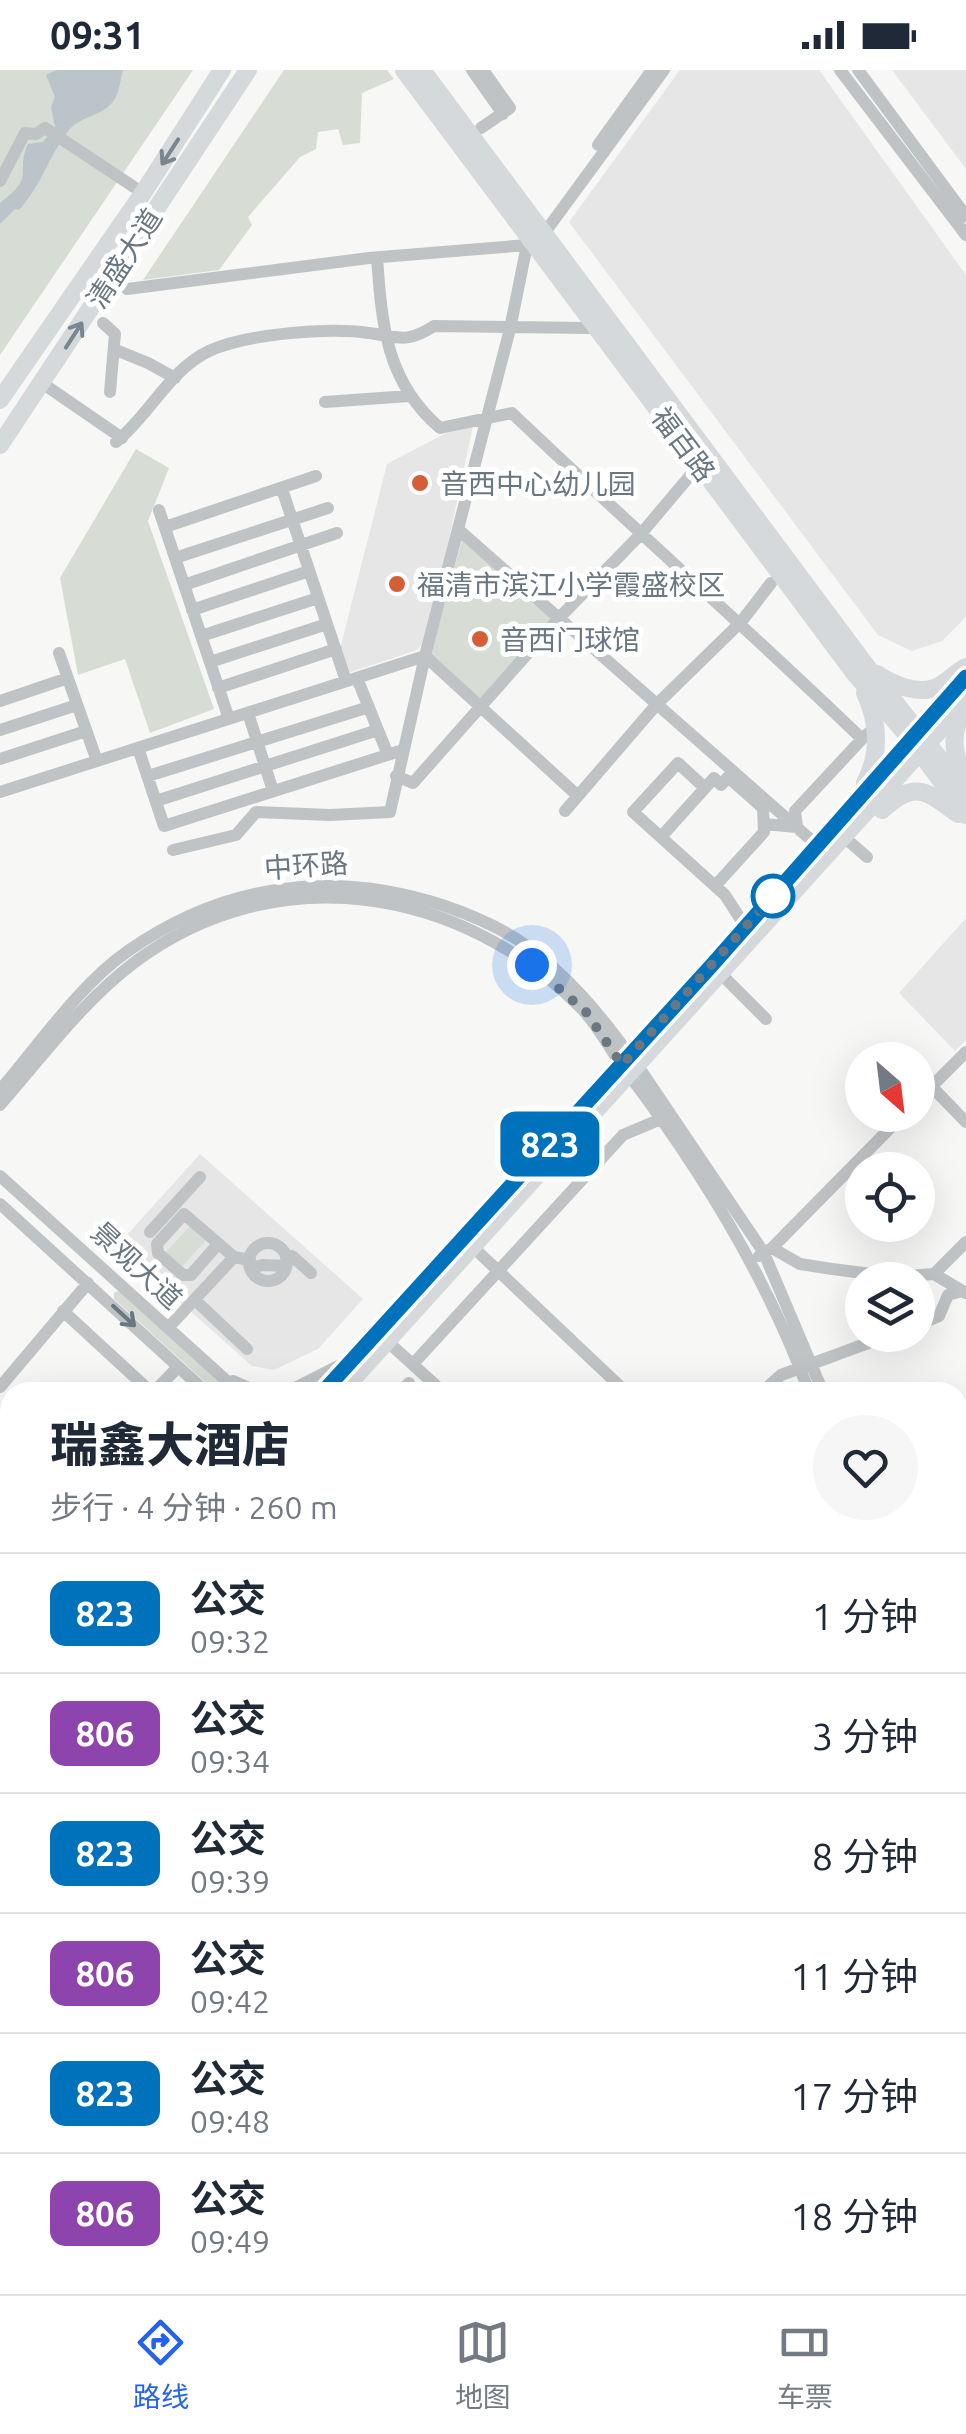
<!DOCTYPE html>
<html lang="zh">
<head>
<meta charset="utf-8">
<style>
  :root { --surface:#fff; --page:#f6f6f7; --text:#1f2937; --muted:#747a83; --line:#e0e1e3; --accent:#2563eb }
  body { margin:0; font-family:Ubuntu,"Noto Sans SC",sans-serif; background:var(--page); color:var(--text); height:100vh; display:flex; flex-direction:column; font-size:38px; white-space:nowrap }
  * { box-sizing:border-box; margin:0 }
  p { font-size:32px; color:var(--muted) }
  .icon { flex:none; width:55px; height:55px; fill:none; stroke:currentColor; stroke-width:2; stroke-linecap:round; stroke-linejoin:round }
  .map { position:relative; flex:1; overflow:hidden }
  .panel { position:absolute; left:0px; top:1312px; width:968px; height:912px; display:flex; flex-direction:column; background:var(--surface); border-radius:30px 30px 0 0; box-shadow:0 10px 40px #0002 }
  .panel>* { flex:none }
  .badge { padding:0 20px; border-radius:15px; font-size:35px; line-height:65px }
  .needle { width:65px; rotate:152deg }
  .fabs { position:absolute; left:845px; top:972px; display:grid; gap:20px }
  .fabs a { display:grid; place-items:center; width:90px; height:90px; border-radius:50%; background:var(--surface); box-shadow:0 10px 40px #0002; font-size:50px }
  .you { position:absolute; width:50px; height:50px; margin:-25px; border:8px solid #fff; border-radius:50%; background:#1a73e8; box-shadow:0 0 0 15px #1a73e833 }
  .map>.badge { position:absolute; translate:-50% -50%; box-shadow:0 0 0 5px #fff }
  .round { display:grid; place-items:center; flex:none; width:105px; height:105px; border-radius:52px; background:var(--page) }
  .summary { display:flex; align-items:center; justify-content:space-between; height:170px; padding:0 50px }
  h1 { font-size:48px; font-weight:800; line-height:75px }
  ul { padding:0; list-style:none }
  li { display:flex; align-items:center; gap:30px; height:120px; padding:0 50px; border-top:2px solid var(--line) }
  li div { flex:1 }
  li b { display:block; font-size:38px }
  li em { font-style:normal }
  li .badge { min-width:110px; font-weight:700; text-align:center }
  .status { display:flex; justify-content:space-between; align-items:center; height:70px; padding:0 50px; background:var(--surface); direction:ltr }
  .status svg { height:28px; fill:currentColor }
  .tabs { display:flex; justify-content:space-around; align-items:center; height:140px; border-top:2px solid var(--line); background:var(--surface); font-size:28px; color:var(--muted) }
  .tabs a { display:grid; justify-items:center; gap:5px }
  .tabs .current { color:var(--accent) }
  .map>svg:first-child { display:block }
</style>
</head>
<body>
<div class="status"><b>09:31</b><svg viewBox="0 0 49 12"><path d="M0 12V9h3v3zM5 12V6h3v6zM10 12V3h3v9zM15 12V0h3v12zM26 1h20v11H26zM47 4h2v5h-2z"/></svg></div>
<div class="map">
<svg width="966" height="2224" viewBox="0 0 966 2224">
  <rect width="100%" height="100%" fill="#f7f7f5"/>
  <path fill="#e5e6e5" d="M680 0H819L966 205V547L942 571 912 581 878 565 569 152Z
    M892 0H966V99Z
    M473 356 428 568 417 580 348 603 340 579 387 394 454 359Z
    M966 848V970L955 981 899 923Z
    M200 1084 363 1229 318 1279 274 1300 252 1296 117 1176Z
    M958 1789 966 1814V1983L958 1989Z
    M0 1868 10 1877V1986L0 1995Z
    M192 2215H332L337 2224H198Z
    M518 2215H646L634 2224H523Z"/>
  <path fill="#d7dcd4" d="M0 0H193L0 285Z
    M284 0H387L394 9 362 23 360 73 343 75 338 59 318 62 316 79 300 87 248 147 252 155 219 200 143 210Z
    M136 379 169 398 148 451 214 639 150 663 125 589 78 605 60 508Z
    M462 469 553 549 480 629 431 586Z
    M192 1154 208 1168 180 1199 164 1184Z
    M118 1221 121 1222 231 1322H216L114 1229V1223Z
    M0 1771 10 1780V1877L0 1868Z"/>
  <path fill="#bac4c9" d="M56 0H123C120 10 120 21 114 30 104 46 82 45 69 60 48 87 43 113 19 140L15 139 0 154V133C38 104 14 105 28 74L43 72 55 57 51 37 55 27 46 5Z"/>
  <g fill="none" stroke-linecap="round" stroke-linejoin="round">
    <path stroke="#bfc3c6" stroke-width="12" d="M472 0 503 44
      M840 0 966 165
      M858 0 966 146
      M481 58 510 38 483 0
      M598 75 652 0
      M0 111 25 63 36 64 45 58 143 123
      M540 169 664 0
      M377 188C382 255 386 312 440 358L512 343C627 453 747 558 862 669L873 659 876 660
      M127 219 369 188 527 175
      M103 253 115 264 110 322
      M116 280 148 293 175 308
      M42 313 122 368
      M325 332 409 326
      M116 372C149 346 169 300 209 281 246 264 328 257 369 263 399 267 406 274 434 256L589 258
      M282 419 346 611
      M159 440 229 649
      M165 457 316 406
      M459 460 818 776
      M175 488 328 438
      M184 515 337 463
      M192 540 309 501
      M201 566 318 528
      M59 583 97 691
      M210 592 327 554
      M357 608 388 685
      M218 618 336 579
      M0 631 68 608
      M248 643 273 721
      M0 660 77 635
      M138 678 164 756 403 680
      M0 689 86 661
      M148 706 369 637
      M396 706 413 713 559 548 640 465 699 395
      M0 722 425 586 578 726
      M156 731 378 660
      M565 741 657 634 741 552 771 513
      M764 754 797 757 795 741 862 669
      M661 767 714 708 721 715 728 707 763 738 764 762 715 816 633 742 678 693 705 718
      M844 767 867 787
      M173 780 236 765 256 742 330 745 390 742 425 586 510 259 527 175 532 172
      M715 816 725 825 745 856
      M721 904 766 949
      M638 996 764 1183 823 1322
      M629 1005C703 1103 767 1207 809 1322
      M931 1016 966 1052
      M0 1020C38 976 80 914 128 881 225 813 334 799 445 836 474 846 502 858 527 876 569 907 599 943 630 986
      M918 1030 966 982
      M0 1035C43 986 83 931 135 892 277 786 462 817 582 939 597 955 609 976 621 995
      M0 1106 239 1322
      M0 1134 206 1322
      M150 1162 200 1107
      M249 1192a19 19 0 1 1 38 0a19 19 0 1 1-38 0Z
      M218 1174 191 1205H183L158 1183 157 1174 184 1144 234 1187 250 1190
      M474 1178 626 1322
      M772 1178 800 1194 832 1199 895 1207 934 1204 966 1223
      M759 1186 772 1178 903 1045
      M286 1187 292 1186 311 1203
      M250 1198 263 1195 286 1196
      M934 1204 966 1172
      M195 1230 247 1279
      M63 1241 151 1322
      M918 1255 939 1246 948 1225 962 1221
      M168 1258 234 1187
      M388 1272 443 1322
      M413 1294 623 1065 661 1049
      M233 1311 258 1322
      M0 1317 88 1213
      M154 1322 178 1297
      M287 1322 342 1294
      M400 1322 409 1313
      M762 1322 781 1305 890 1265
      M0 1398 10 1406
      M958 1550 966 1544
      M958 1562 966 1556
      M0 1604 10 1593
      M0 1633 10 1632
      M958 1696 966 1720
      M0 1714 10 1713
      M958 1734 966 1758
      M958 1830 966 1842
      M966 1857 958 1864 966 1876
      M958 1966 966 1960
      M0 2002 10 1993
      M958 2011 966 2005
      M958 2024 966 2017
      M188 2215 194 2224
      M475 2215 480 2224
      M488 2215 493 2224
      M9 2224 20 2215
      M24 2224 35 2215
      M96 2224 109 2215
      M154 2224 167 2215
      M657 2224 670 2215
      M679 2224 691 2215"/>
    <path stroke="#d5d9dc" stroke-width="18" d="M404 0 856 605 912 671 966 745
      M422 0 867 597 966 722
      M0 330 143 123 222 0
      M0 375 248 0
      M877 604C893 615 920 626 939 616 949 610 956 602 966 597
      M962 642C951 664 952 686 966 707
      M865 713C880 684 879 653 865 623
      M882 740C915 710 925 720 958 744
      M323 1322 712 895 966 607
      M341 1322 966 631
      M0 1679 10 1668
      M0 1698 10 1687"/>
  </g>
  <defs><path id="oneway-shaft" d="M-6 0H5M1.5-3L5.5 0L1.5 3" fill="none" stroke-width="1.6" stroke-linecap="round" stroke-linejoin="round" transform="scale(2.5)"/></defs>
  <g stroke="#798690">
    <use href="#oneway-shaft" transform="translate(170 82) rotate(123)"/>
    <use href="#oneway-shaft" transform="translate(74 265) rotate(-57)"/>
  </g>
  <use stroke="#697783" href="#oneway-shaft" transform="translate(124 1246) rotate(43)"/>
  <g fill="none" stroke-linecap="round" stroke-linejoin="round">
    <g stroke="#fff" stroke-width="22">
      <path id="line" d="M323 1322 712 895 966 607"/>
    </g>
    <use href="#line" stroke="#0072bc" stroke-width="15"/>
    <path stroke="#697783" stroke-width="10" stroke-dasharray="0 18" d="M532 895 586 942 622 995 773 826"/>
  </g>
  <g fill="#d65e36" stroke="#fff" stroke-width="4">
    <circle cx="420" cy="413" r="10"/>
    <circle cx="397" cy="514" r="10"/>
    <circle cx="480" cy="569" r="10"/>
  </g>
  <circle fill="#fff" stroke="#0072bc" stroke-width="5" cx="773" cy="826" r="20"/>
  <g text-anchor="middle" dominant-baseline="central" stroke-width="10" stroke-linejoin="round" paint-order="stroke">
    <g font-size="28" fill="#697783" stroke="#fff">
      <text transform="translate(124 188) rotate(-57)">清盛大道</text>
      <text transform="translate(684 374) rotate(53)">福百路</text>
      <text transform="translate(306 795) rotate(-4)">中环路</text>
      <text transform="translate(137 1195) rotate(43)">景观大道</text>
    </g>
    <g font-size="28" fill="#697783" stroke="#fff" text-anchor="start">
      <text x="440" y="413">音西中心幼儿园</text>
      <text x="417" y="514">福清市滨江小学霞盛校区</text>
      <text x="500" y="569">音西门球馆</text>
    </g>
  </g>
</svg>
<div class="fabs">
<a><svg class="needle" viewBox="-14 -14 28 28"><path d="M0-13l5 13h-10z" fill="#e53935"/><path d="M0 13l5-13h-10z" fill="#747a83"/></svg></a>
<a><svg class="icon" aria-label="locate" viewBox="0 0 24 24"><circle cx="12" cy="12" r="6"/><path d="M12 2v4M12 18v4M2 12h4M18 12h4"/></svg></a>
<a><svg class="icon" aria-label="layers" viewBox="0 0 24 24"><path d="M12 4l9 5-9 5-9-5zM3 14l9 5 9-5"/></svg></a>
</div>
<div class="you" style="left:532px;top:895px"></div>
<b class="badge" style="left:550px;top:1074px;background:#0072bc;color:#fff">823</b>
<section class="panel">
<div class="summary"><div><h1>瑞鑫大酒店</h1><p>步行 · 4 分钟 · 260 m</p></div><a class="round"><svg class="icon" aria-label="heart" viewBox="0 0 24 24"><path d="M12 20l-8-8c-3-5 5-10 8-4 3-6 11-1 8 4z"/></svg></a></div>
<ul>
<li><span class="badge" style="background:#0072bc;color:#fff">823</span><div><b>公交</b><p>09:32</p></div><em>1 分钟</em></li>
<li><span class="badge" style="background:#8e44ad;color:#fff">806</span><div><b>公交</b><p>09:34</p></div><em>3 分钟</em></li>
<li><span class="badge" style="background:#0072bc;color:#fff">823</span><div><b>公交</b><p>09:39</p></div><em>8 分钟</em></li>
<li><span class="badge" style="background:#8e44ad;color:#fff">806</span><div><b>公交</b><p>09:42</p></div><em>11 分钟</em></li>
<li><span class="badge" style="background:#0072bc;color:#fff">823</span><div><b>公交</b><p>09:48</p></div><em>17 分钟</em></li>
<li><span class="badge" style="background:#8e44ad;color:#fff">806</span><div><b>公交</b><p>09:49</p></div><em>18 分钟</em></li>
</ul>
</section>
</div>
<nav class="tabs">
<a class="current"><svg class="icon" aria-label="directions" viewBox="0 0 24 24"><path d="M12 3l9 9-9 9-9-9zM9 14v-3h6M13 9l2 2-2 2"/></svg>路线</a>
<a><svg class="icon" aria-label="map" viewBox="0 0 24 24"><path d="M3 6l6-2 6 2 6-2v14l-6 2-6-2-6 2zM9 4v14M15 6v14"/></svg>地图</a>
<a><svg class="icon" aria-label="tickets" viewBox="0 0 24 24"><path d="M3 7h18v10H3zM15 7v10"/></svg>车票</a>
</nav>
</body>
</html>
